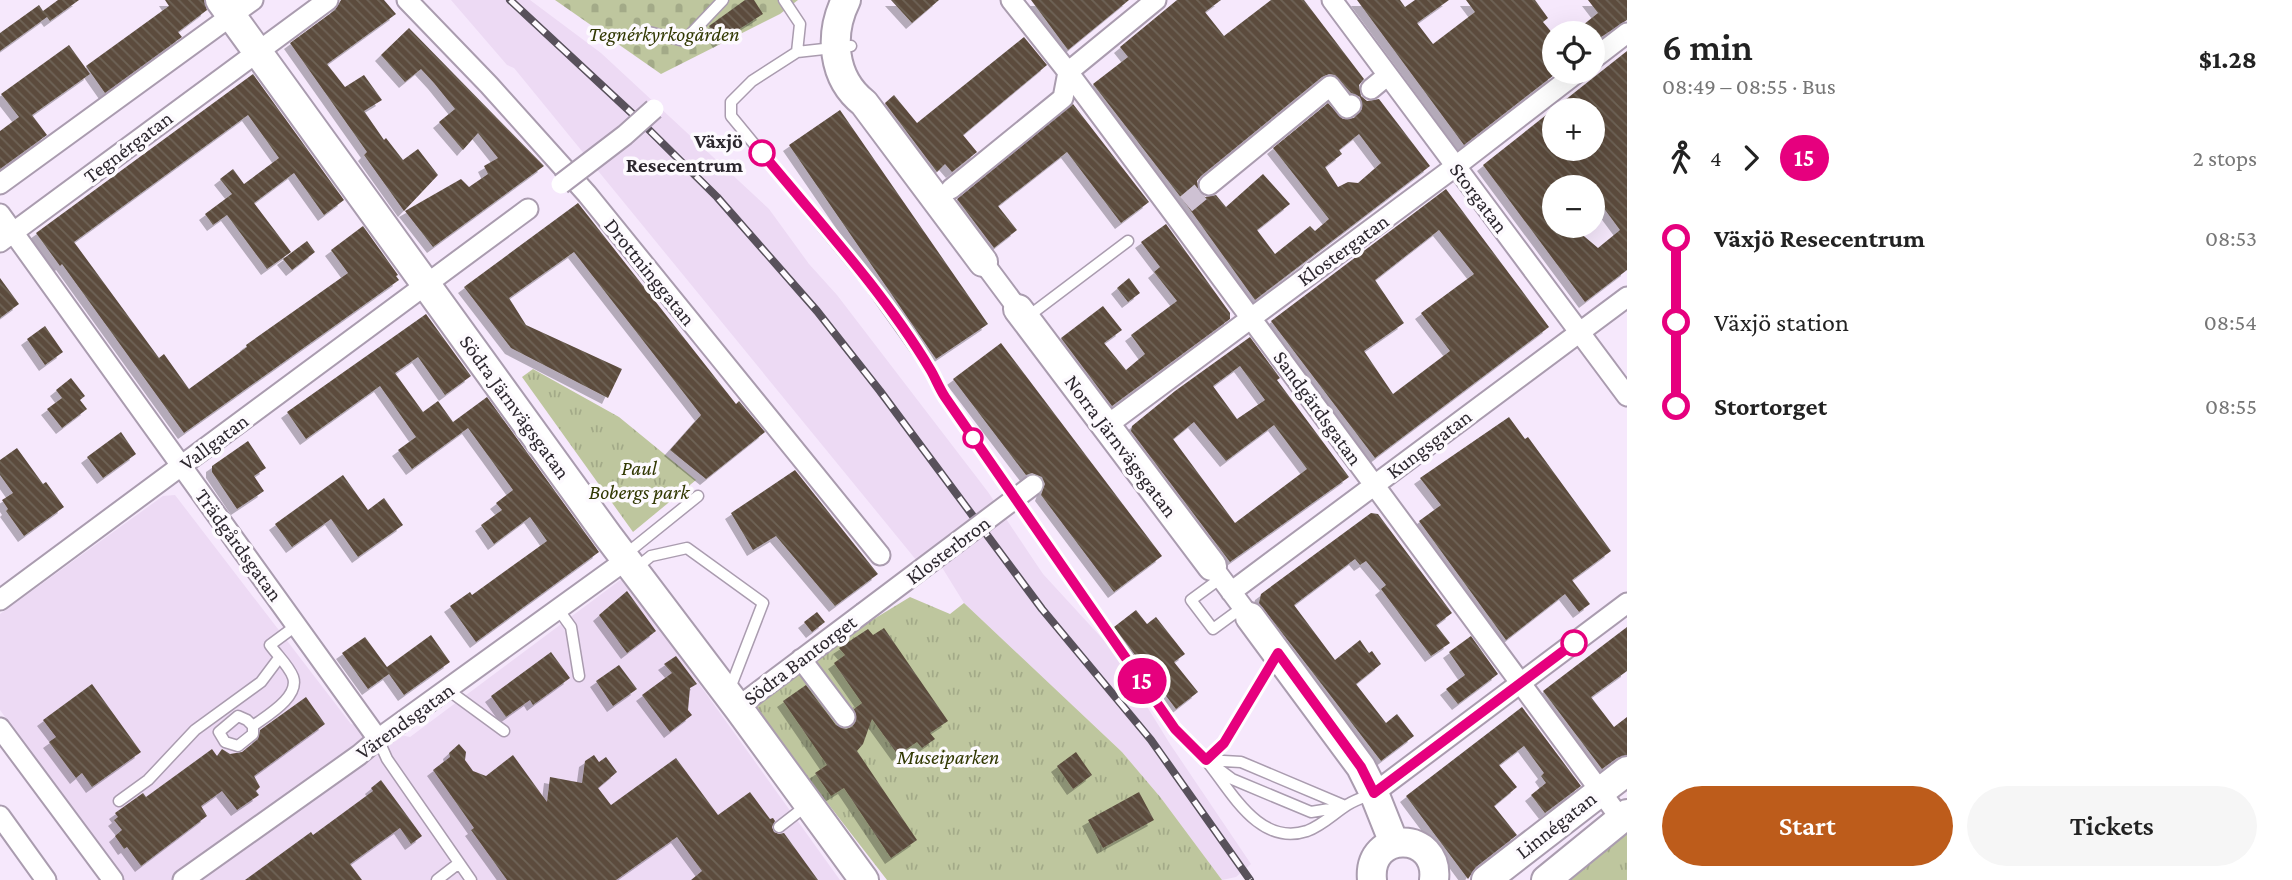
<!DOCTYPE html>
<html lang="en">
<head>
<meta charset="utf-8">
<style>
  :root { --surface:#fff; --page:#f6f6f6; --text:#222; --muted:#767676; --accent:#bd5c1b }
  body { margin:0; font-family:"Crimson Pro",serif; background:var(--page); color:var(--text); height:100vh; display:flex; flex-direction:column; font-size:26px; white-space:nowrap }
  * { box-sizing:border-box; margin:0 }
  p { font-size:23px; color:var(--muted) }
  .icon { flex:none; width:38px; height:38px; fill:none; stroke:currentColor; stroke-width:2; stroke-linecap:round; stroke-linejoin:round }
  .map { position:relative; flex:1; overflow:hidden }
  .details { display:flex; flex-direction:column; background:var(--surface); width:665px }
  .details>* { flex:none }
  .badge { padding:0 14px; border-radius:23px; font-size:24px; line-height:46px }
  .tools { position:absolute; left:1542px; top:21px; display:grid; gap:14px }
  .tools a { display:grid; place-items:center; width:63px; height:63px; border-radius:50%; background:var(--surface); box-shadow:0 7px 28px #0002; font-size:35px }
  .map>.badge { position:absolute; translate:-50% -50%; box-shadow:0 0 0 4px #fff }
  .legs { display:flex; align-items:center; gap:10px; height:77px; padding:0 35px; font-size:23px }
  .legs p { margin-inline-start:auto }
  .head { display:flex; align-items:center; justify-content:space-between; height:119px; padding:0 35px }
  h1 { font-size:38px; font-weight:600; line-height:52px }
  .action { display:flex; gap:14px; margin-top:auto; padding:14px 35px }
  .action a { flex:1; height:80px; border-radius:42px; background:var(--accent); color:#fff; font-size:28px; font-weight:600; line-height:80px; text-align:center }
  .action a+a { background:var(--page); color:var(--text) }
  ul { padding:0 35px; list-style:none }
  li { display:flex; align-items:center; gap:24px; height:84px; font-size:26px }
  li i { display:grid; place-items:center; width:10px; height:100%; margin:0 9px; background:currentColor }
  li i::after { content:''; width:18px; height:18px; margin:-9px; border:5px solid; border-radius:50%; background:var(--surface) }
  li p { margin-inline-start:auto }
  li:first-child i { background:linear-gradient(#0000 50%,currentColor 0) }
  li:last-child i { background:linear-gradient(currentColor 50%,#0000 0) }
  main { display:flex; flex:1; min-height:0 }
  .map>svg:first-child { display:block }
</style>
</head>
<body>
<main>
<div class="map">
<svg width="1627" height="880" viewBox="0 0 1627 880">
  <defs>
    <pattern id="cemetery-stones" width="16" height="16" patternUnits="userSpaceOnUse" patternTransform="scale(1.75)"><rect width="16" height="16" fill="#bec69e"/><path d="M2 7V4a2 2 0 0 1 4 0v3zM10 15v-3a2 2 0 0 1 4 0v3z" fill="#a3aa88"/></pattern>
    <pattern id="park-tufts" width="24" height="20" patternUnits="userSpaceOnUse" patternTransform="scale(1.75)"><rect width="24" height="20" fill="#bec69e"/><path d="M3 7l-1-3M5 7V3M7 7l1-3M15 17l-1-3M17 17v-4M19 17l1-3" fill="none" stroke="#a3aa88"/></pattern>
    <pattern id="building-back-hatch" width="6" height="6" patternUnits="userSpaceOnUse" patternTransform="scale(1.75)"><rect width="6" height="6" fill="#5b4c3d"/><path d="M-1 5l2 2M0 0l6 6M5-1l2 2" fill="none" stroke="#6f6357"/></pattern>
    <filter id="shadow"><feDropShadow dx="-6" dy="6" stdDeviation="0" flood-color="#0004"/></filter>
  </defs>
  <rect width="100%" height="100%" fill="#f6e8fc"/>
  <path fill="#eddaf4" d="M451 0H530L601 53 769 209 809 264 837 295 988 492 1043 574 1111 648 1170 744 1251 864 1236 877 1222 880 1161 798 1122 752 964 603 938 561 926 572 514 68 507 65Z
    M175 495 351 724 410 737 623 578 840 880H121L0 710V614L163 496Z"/>
  <path fill="url(#cemetery-stones)" d="M555 0H798L780 14 661 74Z"/>
  <path fill="url(#park-tufts)" d="M533 369 619 417 696 480 633 532 522 377Z
    M910 597 950 614 964 603 1122 752 1161 798 1222 880H887L754 708 863 613 846 636Z
    M1627 830V880H1563Z"/>
  <path fill="url(#building-back-hatch)" fill-rule="evenodd" filter="url(#shadow)" d="M58 0H79L50 21 47 17 0 51V33L39 5 43 11Z
    M165 0H204L207 10 178 32 182 37 105 93 86 66 169 6Z
    M341 0H384L396 14 327 64 345 87 364 75 382 100 364 111 384 140 386 138 403 160 418 149 438 175 404 211 364 155 367 152 290 43 335 10Z
    M745 0H754L763 14 719 42 709 26Z
    M891 0H939L912 23Z
    M1031 0H1129L1068 50Z
    M1177 0H1221L1205 12 1224 36 1271 0H1304L1364 79 1359 85 1361 96 1367 101 1379 99 1430 166 1255 300 1186 204 1093 84 1128 57 1120 47ZM1329 74 1335 75 1351 93 1360 97 1362 109 1354 118 1343 119 1328 103 1273 148 1329 219 1315 231 1310 226 1275 254 1257 230 1290 204 1263 174 1226 207 1216 195 1205 197 1200 193 1197 181 1201 176 1322 77ZM1359 134 1381 163 1358 183 1348 182 1338 187 1325 167 1342 154 1339 150Z
    M1357 0H1400L1405 7 1415 0H1449L1417 23 1433 44 1475 12 1466 0H1535L1548 18 1543 22 1554 35V75L1464 145Z
    M1588 0H1627V20L1592 43V33H1573L1598 13Z
    M409 28 544 166 433 247 405 211 461 179 469 187 488 174 484 166 498 158 478 133 463 150 439 122 455 109 434 83 421 69 405 82 381 55Z
    M1024 37 1047 65 963 135 977 152 952 172 945 164 937 172 885 103 894 95 917 123Z
    M69 45 90 74 32 115 47 135 0 169V131L19 117 1 94Z
    M1627 51V270L1585 302 1483 165ZM1554 110H1592V149H1554ZM1554 187H1592V215L1603 207 1620 230 1598 248 1572 226H1554Z
    M253 74 344 200 324 215 294 173 254 203 291 252 267 269 227 215 213 225 205 214 232 194 220 179 233 169 244 184 279 158 248 115 74 242 159 358 164 354 189 389 247 347 246 345 348 273 331 250 363 226 398 275 396 276 399 280 184 433 62 264 60 266 36 233Z
    M1073 104 1149 202 1121 223 1067 152 998 206 1017 230 994 248 957 199Z
    M840 110 988 324 936 359 789 145Z
    M1446 189 1549 327 1375 458 1271 321ZM1439 230 1474 274 1421 313 1450 351 1393 394 1364 351 1404 323 1375 280Z
    M578 203 736 404 739 401 765 432 706 479 670 450 701 415 574 252 509 298 526 325 622 369 608 398 511 348 464 287Z
    M1166 224 1230 313V319L1112 406 1061 338 1103 306 1122 330 1104 343 1126 370 1145 354 1131 335 1177 301 1154 272 1160 267 1141 242Z
    M307 241 315 252 292 270 283 259Z
    M0 278 19 304 0 318Z
    M1129 278 1140 293 1128 302 1117 288Z
    M426 314 471 376 445 395 418 357 395 373 423 412 438 401 453 422 487 397 599 552 476 642 450 606 470 592 472 595 547 541 530 517 494 544 481 525 502 510 496 503 513 490 468 428 412 469 398 450 416 437 380 386 306 439 287 412Z
    M45 326 63 352 45 365 27 339Z
    M1250 337 1280 378 1277 380 1349 477 1230 562 1131 431 1132 426 1175 391ZM1240 366 1265 400 1237 419 1213 386ZM1194 422 1226 461 1274 425 1307 469 1235 523 1173 439Z
    M1001 343 1162 556 1114 592 1041 495 1045 484 1042 477 1032 473 1026 475 953 379Z
    M71 378 85 396 80 400 87 409 62 428 47 409 62 398 56 390Z
    M1509 417 1525 439 1528 437 1611 551 1572 580 1590 604 1579 612 1565 594 1506 640 1419 521 1441 505 1420 478Z
    M121 432 136 454 103 478 87 457Z
    M248 441 266 468 254 476 264 491 237 509 212 472V466Z
    M17 448 43 484 46 482 64 507 24 536 6 511 8 509 2 500 13 493 0 475V460Z
    M795 470 878 574 835 606 776 536 753 550 731 513Z
    M343 475 368 510 384 498 403 525 358 557 331 519 292 547 275 524Z
    M1371 513 1378 514 1452 613 1436 625 1450 643 1431 656 1381 589 1386 585 1366 561 1360 565 1355 559 1294 605 1335 660 1360 640 1369 653 1372 651 1381 664 1356 684 1386 723 1397 714 1414 736 1381 761 1259 603 1261 594Z
    M627 591 656 631 627 653 599 615Z
    M1136 610 1147 624 1156 617 1185 654 1174 662 1198 692 1176 709 1114 627Z
    M817 612 825 622 812 632 804 622Z
    M1627 627V671L1591 697 1614 727 1627 717V755L1617 758 1602 769 1543 691Z
    M884 628 948 721 930 733 935 739 922 748 917 742 898 755 872 719 863 744 857 751 917 840 891 858 844 788 831 796 815 773 827 765 783 701 806 685 836 725 846 729 852 727 856 721 854 709 862 703 834 663 845 655 839 648 868 629 873 635Z
    M431 635 450 662 404 695 389 674 368 689 342 653 365 637 387 667Z
    M1471 636 1498 674 1458 704 1446 689 1465 675 1449 652Z
    M551 652 570 678 533 705 530 700 506 717 491 696Z
    M676 656 697 684 690 688 688 710 692 715 670 732 642 695 672 673 664 664Z
    M619 665 637 689 613 706 596 681Z
    M92 684 141 752 92 787 82 773 76 778 49 742 56 737 43 720Z
    M306 697 325 724 254 776 260 787 256 791 259 795 237 810 222 791 201 806 207 816 141 866 127 847 124 849 115 836 122 830 114 820 118 817 115 813 143 793 146 797 212 749 217 756 222 749 230 754 242 752 258 739 260 730Z
    M1522 707 1581 786 1545 813 1531 795 1546 783 1541 776 1544 773 1524 746 1499 765 1517 787 1494 806 1517 835 1476 867 1468 879 1406 796Z
    M459 744 466 752 465 760 473 771 486 776 513 755 547 802 550 777 582 783 585 761 594 755 599 762 606 757 617 772 598 788 611 805 676 758 718 815 750 792 770 819 773 818 775 821 772 827 774 832 779 834 784 833 818 880H691L702 871 677 837 616 880H507L471 830 474 828 433 770 450 757 449 753Z
    M1076 752 1092 775 1073 789 1057 766Z
    M381 780 422 836 411 844 400 828 350 864 362 880H245L311 832 313 835 373 791 371 788Z
    M1139 792 1154 820 1103 848 1088 820Z"/>
  <g fill="none" stroke-linecap="round" stroke-linejoin="round">
    <path stroke="#cec1d3" stroke-width="19" stroke-dasharray="19 10" stroke-linecap="butt" d="M1186 204 1209 185"/>
    <g stroke="#aa9caf" stroke-width="13">
      <path id="lane" d="M784 0 800 24 797 52
        M645 31 684 41 723 0
        M851 46 797 52 752 81 731 102V116L868 282 932 372 945 397 1175 729C1185 739 1196 749 1205 759 1231 790 1258 847 1307 831 1323 825 1333 814 1347 805 1355 800 1364 797 1372 794
        M1026 318 1128 241
        M626 554 698 496
        M636 568 651 556 687 548 763 603 729 691
        M1221 578 1191 600 1213 629 1243 607
        M558 609 571 627 579 676
        M448 690 504 731
        M253 726 247 720 238 716 219 732 225 742 238 746 253 734V726C266 716 300 697 293 677 289 666 277 655 270 645L297 625
        M378 739 387 759 471 880
        M1206 760 1241 762 1343 805
        M1206 760 1225 743 1275 657
        M1212 764 1232 779 1311 812 1342 807
        M119 801 148 780 195 730 261 682 279 658
        M779 827 806 806
        M437 880 459 863"/>
    </g>
    <g stroke="#aa9caf" stroke-width="23">
      <path id="street" d="M407 0 489 85 587 194 880 555
        M1011 0 1068 72 1174 214 1621 819
        M1332 0 1627 396
        M1592 60 1627 33
        M1068 72 1156 0
        M1371 89 1388 75
        M0 184 253 0
        M1209 185 1330 86 1347 108 1351 105
        M951 189 1063 98 1068 72
        M0 214 378 739
        M0 242 328 0
        M983 262 1018 309
        M1106 426 1456 166 1578 72
        M1212 566 1250 617
        M1231 592 1627 297
        M0 600 528 209
        M801 659 845 717
        M738 707 863 613
        M0 728 113 880
        M1374 793 1627 603
        M0 816 46 880
        M183 880 359 755 378 739 626 560"/>
    </g>
    <g stroke="#aa9caf" stroke-width="32">
      <path id="secondary" d="M220 0 608 536 739 709 864 880
        M846 0C829 34 832 78 864 103L983 262
        M1018 309 1212 566
        M1250 617 1361 767 1374 793 1394 843
        M1372 880C1367 829 1440 831 1434 880
        M1486 880 1627 771
        M1546 880 1627 814"/>
    </g>
    <use href="#lane" stroke="#fff" stroke-width="10"/>
    <use href="#street" stroke="#fff" stroke-width="19"/>
    <use href="#secondary" stroke="#fff" stroke-width="28"/>
    <g stroke="#58515b" stroke-width="8">
      <path id="rail" d="M510 0 637 118 717 197 817 311 880 391 1042 609 1151 740 1250 880"/>
    </g>
    <use href="#rail" stroke="#fdfafe" stroke-width="5" stroke-dasharray="16" stroke-linecap="butt"/>
    <g stroke="#aa9caf" stroke-width="23" stroke-linecap="butt">
      <path id="street-bridge" d="M561 184 625 135 654 109
        M863 613 1033 485"/>
    </g>
    <use href="#street-bridge" stroke="#fff" stroke-width="19"/>
  </g>
  <g fill="none" stroke-linecap="round" stroke-linejoin="round">
    <g stroke="#fff" stroke-width="16">
      <path id="line-1" d="M762 153C819 222 883 291 930 369 935 377 939 388 945 397L1175 729 1206 760 1224 743 1278 653 1361 767 1374 793 1574 643"/>
    </g>
    <use href="#line-1" stroke="#e6007e" stroke-width="10"/>
  </g>
  <g fill="#fff" stroke="#e6007e" stroke-width="3.5">
    <circle cx="762" cy="153" r="12"/>
    <circle cx="973" cy="438" r="9"/>
    <circle cx="1574" cy="643" r="12"/>
  </g>
  <g text-anchor="middle" dominant-baseline="central" stroke-width="7" stroke-linejoin="round" paint-order="stroke">
    <g font-size="21" font-style="italic" fill="#313802" stroke="#fdfafe">
      <text x="664" y="34">Tegnérkyrkogården</text>
      <text x="639" y="468">Paul<tspan x="639" dy="24">Bobergs park</tspan></text>
      <text x="948" y="757">Museiparken</text>
    </g>
    <g font-size="21" font-weight="bold" fill="#2c272e" stroke="#fdfafe" text-anchor="end">
      <text x="743" y="141">Växjö<tspan x="743" dy="24">Resecentrum</tspan></text>
    </g>
    <g font-size="21" fill="#2c272e" stroke="#fdfafe">
      <text transform="translate(128 147) rotate(-37)">Tegnérgatan</text>
      <text transform="translate(1479 198) rotate(53)">Storgatan</text>
      <text transform="translate(1343 250) rotate(-36)">Klostergatan</text>
      <text transform="translate(650 272) rotate(51)">Drottninggatan</text>
      <text transform="translate(515 407) rotate(54)">Södra Järnvägsgatan</text>
      <text transform="translate(1318 408) rotate(54)">Sandgärdsgatan</text>
      <text transform="translate(214 442) rotate(-37)">Vallgatan</text>
      <text transform="translate(1429 444) rotate(-37)">Kungsgatan</text>
      <text transform="translate(1121 446) rotate(53)">Norra Järnvägsgatan</text>
      <text transform="translate(239 545) rotate(54)">Trädgårdsgatan</text>
      <text transform="translate(948 550) rotate(-37)">Klosterbron</text>
      <text transform="translate(800 660) rotate(-37)">Södra Bantorget</text>
      <text transform="translate(405 721) rotate(-36)">Värendsgatan</text>
      <text transform="translate(1556 825) rotate(-38)">Linnégatan</text>
    </g>
  </g>
</svg>
<div class="tools">
<a><svg class="icon" aria-label="locate" viewBox="0 0 24 24"><circle cx="12" cy="12" r="6"/><path d="M12 2v4M12 18v4M2 12h4M18 12h4"/></svg></a>
<a>+</a>
<a>−</a>
</div>
<b class="badge" style="left:1142px;top:681px;background:#e6007e;color:#fff">15</b>
</div>
<section class="details">
<div class="head"><div><h1>6 min</h1><p>08:49 – 08:55 · Bus</p></div><b>$1.28</b></div>
<div class="legs"><svg class="icon" aria-label="walk" viewBox="0 0 24 24"><circle cx="13" cy="4" r="2"/><path d="M13 8l-2 6 4 7M11 14l-3 7M7 12l3-4h3l4 4"/></svg>4<svg class="icon" aria-label="forward" viewBox="0 0 24 24"><path d="M9 5l7 7-7 7"/></svg><b class="badge" style="background:#e6007e;color:#fff">15</b><p>2 stops</p></div>
<ul>
<li><i style="color:#e6007e"></i><b>Växjö Resecentrum</b><p>08:53</p></li>
<li><i style="color:#e6007e"></i><span>Växjö station</span><p>08:54</p></li>
<li><i style="color:#e6007e"></i><b>Stortorget</b><p>08:55</p></li>
</ul>
<div class="action"><a>Start</a><a>Tickets</a></div>
</section>
</main>
</body>
</html>
